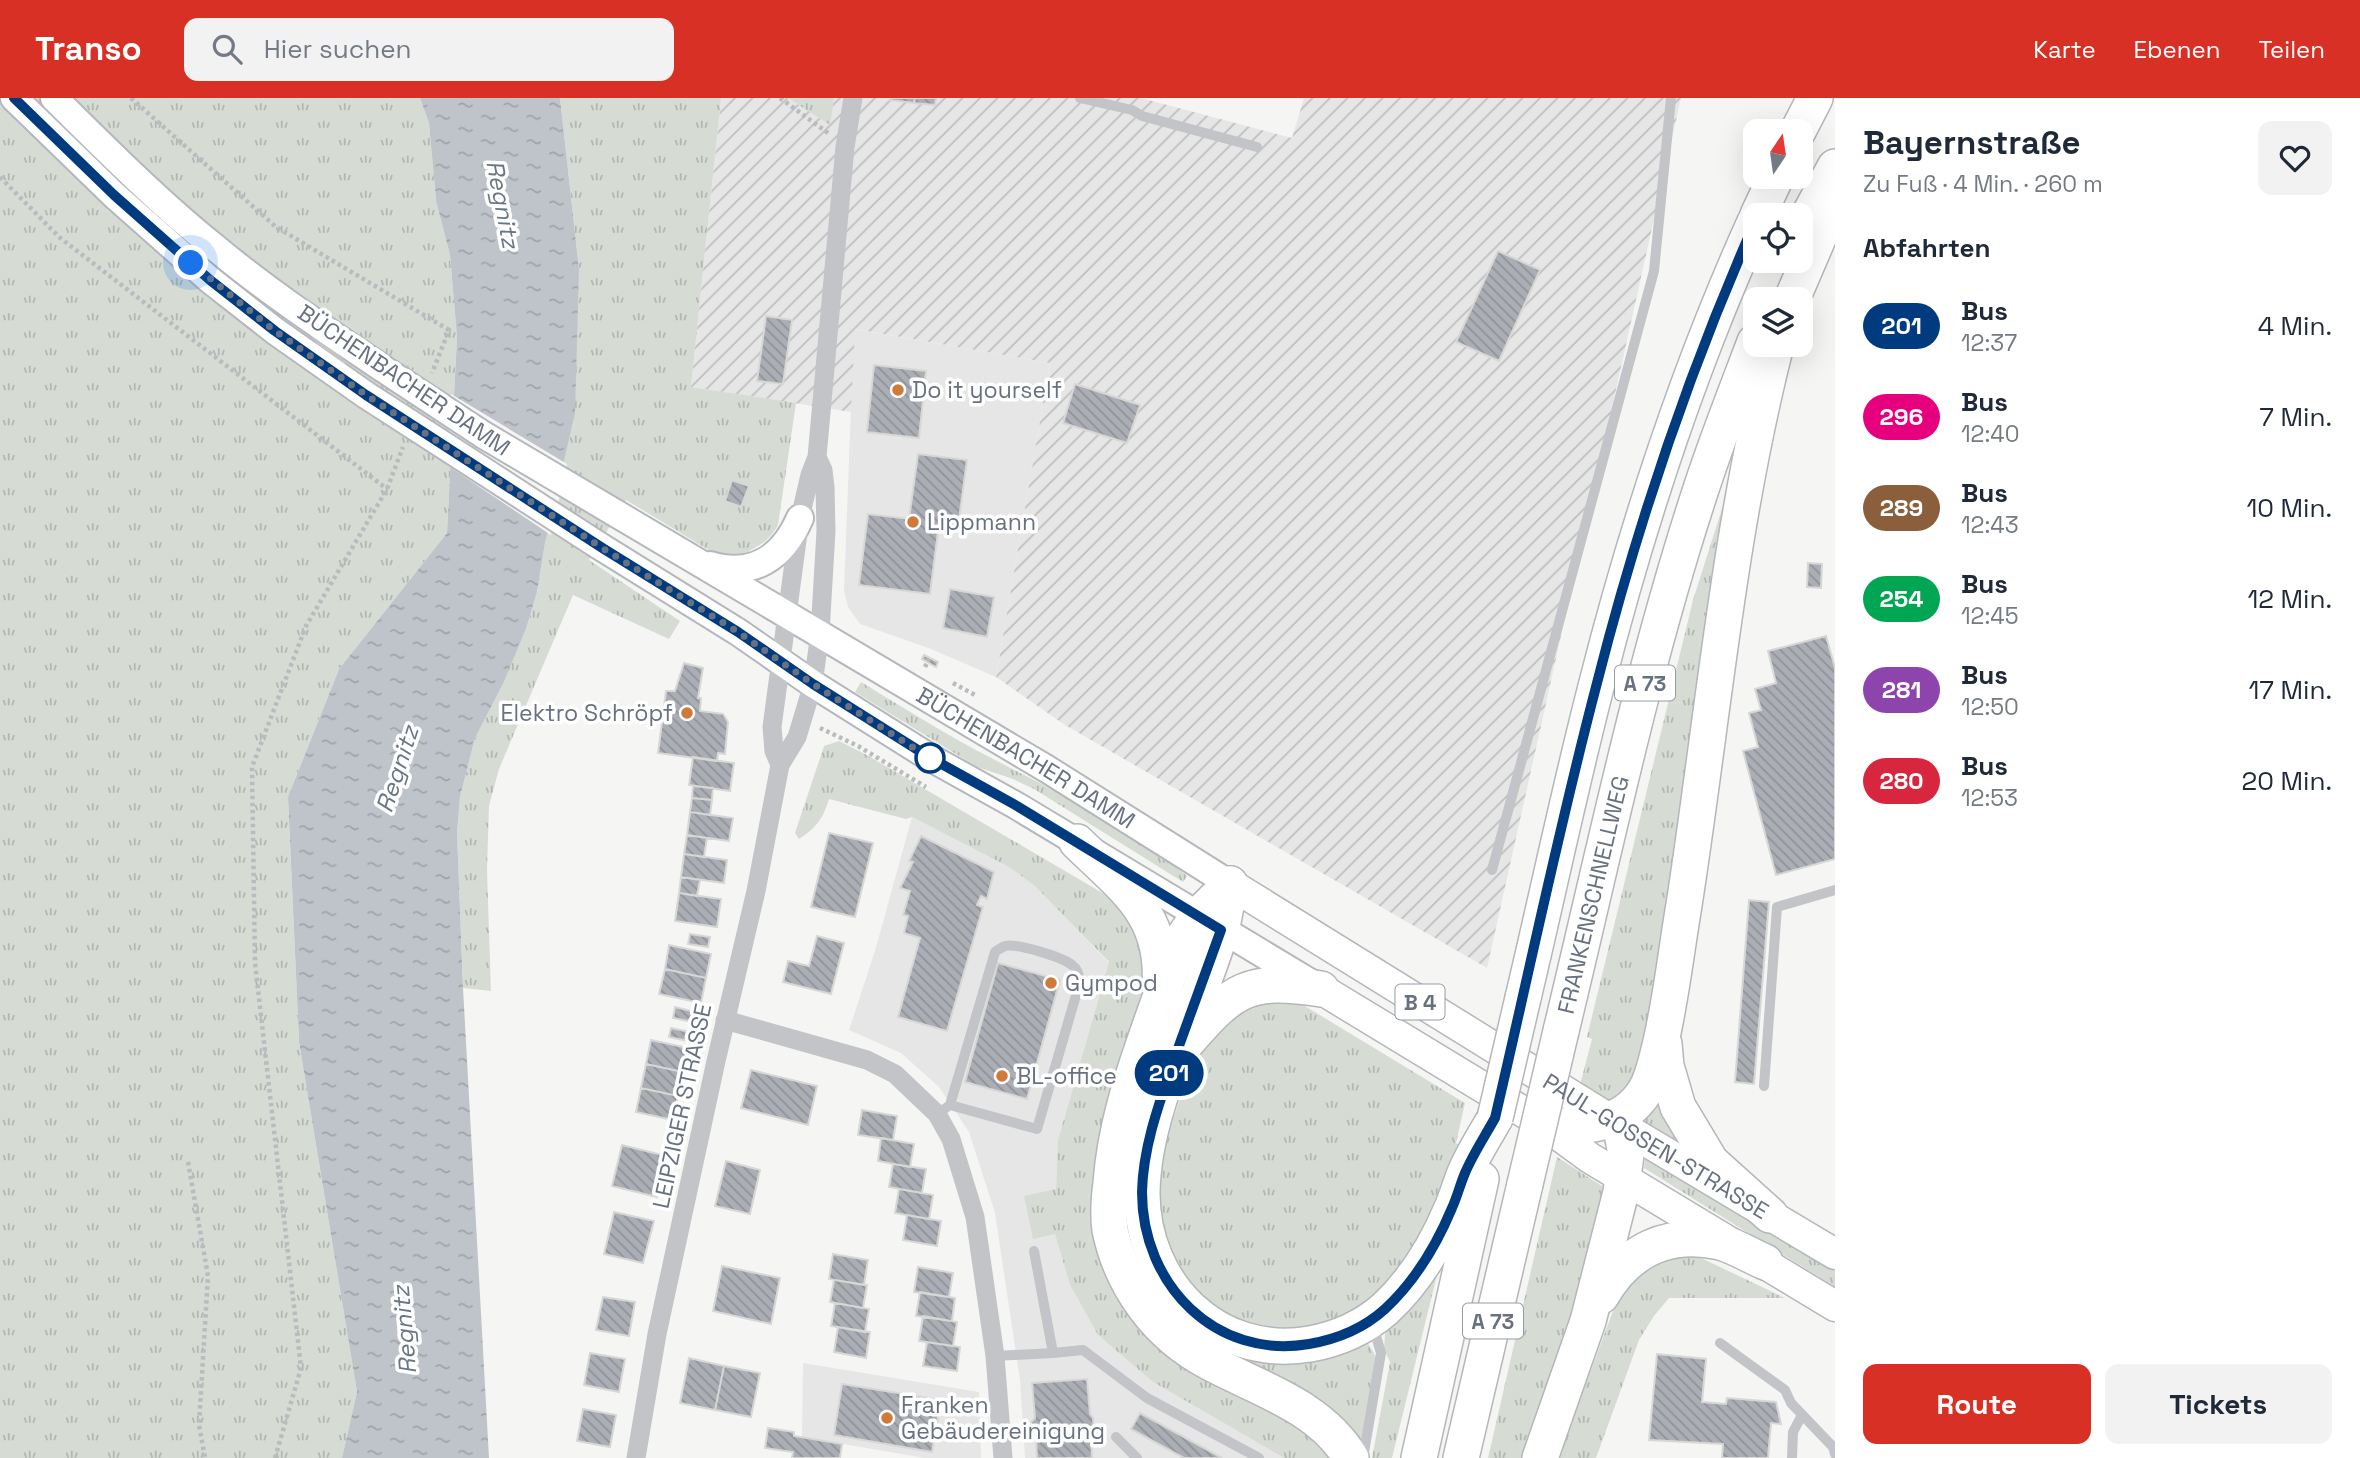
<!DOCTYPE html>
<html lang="de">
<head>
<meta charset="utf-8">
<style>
  :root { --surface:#fff; --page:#f2f2f3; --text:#1f2937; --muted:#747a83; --accent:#d93025 }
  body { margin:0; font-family:"Space Grotesk",sans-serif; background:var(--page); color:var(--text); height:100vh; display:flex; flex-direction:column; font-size:26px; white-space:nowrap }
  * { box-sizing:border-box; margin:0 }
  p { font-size:23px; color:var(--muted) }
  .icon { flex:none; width:38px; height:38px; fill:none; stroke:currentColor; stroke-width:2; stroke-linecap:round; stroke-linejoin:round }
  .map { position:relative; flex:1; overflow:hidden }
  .side { display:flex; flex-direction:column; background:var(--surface); width:525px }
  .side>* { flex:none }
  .badge { padding:0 14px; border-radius:23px; font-size:24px; line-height:46px }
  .needle { width:46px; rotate:13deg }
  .controls { position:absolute; left:1743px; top:21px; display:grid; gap:14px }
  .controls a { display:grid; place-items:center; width:70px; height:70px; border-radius:14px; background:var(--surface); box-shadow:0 7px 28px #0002; font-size:35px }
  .you { position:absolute; width:35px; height:35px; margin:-18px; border:5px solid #fff; border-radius:50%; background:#1a73e8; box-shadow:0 0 0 10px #1a73e833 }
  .map>.badge { position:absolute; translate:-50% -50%; box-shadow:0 0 0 4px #fff }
  h2 { padding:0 28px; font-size:26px; line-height:63px }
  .round { display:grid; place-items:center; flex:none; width:74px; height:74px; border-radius:14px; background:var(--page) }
  .head { display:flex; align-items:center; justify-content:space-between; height:119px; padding:0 28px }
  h1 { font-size:33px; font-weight:600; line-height:52px }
  .action { display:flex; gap:14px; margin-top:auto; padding:14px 28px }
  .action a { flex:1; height:80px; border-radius:14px; background:var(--accent); color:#fff; font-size:28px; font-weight:600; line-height:80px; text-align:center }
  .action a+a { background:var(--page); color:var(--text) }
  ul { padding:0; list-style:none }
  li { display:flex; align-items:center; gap:21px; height:91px; padding:0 28px }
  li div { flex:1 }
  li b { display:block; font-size:26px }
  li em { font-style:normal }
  li .badge { min-width:77px; font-weight:700; text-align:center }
  header { display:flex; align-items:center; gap:42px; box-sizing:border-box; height:98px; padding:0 35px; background:var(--accent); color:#fff }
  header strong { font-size:33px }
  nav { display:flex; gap:38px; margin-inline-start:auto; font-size:24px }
  .search { width:490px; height:63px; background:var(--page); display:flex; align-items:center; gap:18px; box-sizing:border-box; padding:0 24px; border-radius:14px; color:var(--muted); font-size:26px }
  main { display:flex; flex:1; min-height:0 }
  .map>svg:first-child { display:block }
</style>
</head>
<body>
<header>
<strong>Transo</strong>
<div class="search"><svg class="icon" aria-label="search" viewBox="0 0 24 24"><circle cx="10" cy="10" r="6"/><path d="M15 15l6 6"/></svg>Hier suchen</div>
<nav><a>Karte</a><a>Ebenen</a><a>Teilen</a></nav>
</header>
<main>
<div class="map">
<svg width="1835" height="1360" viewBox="0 0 1835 1360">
  <defs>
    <pattern id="industrial-furrows" width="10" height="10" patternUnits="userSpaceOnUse" patternTransform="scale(1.75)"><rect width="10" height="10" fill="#e6e6e6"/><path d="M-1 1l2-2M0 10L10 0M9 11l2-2" fill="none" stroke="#bebfc0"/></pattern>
    <pattern id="grass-tufts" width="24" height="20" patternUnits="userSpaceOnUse" patternTransform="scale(1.75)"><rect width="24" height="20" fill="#d6dcd4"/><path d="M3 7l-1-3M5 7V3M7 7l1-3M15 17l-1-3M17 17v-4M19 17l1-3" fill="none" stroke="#b1b7b1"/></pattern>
    <pattern id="water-ripples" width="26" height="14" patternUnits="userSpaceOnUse" patternTransform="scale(1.75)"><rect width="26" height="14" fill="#bec4ca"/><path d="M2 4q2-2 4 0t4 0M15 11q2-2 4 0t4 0" fill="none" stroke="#9ea4a9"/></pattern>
    <pattern id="building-back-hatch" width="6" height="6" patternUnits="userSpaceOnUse" patternTransform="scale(1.75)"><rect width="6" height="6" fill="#abafb5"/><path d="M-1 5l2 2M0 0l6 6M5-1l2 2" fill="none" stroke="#8f9398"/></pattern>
  </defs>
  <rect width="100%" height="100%" fill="#f5f6f3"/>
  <path fill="#e6e6e6" d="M854 231 1050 265 996 579 931 551 860 526 848 509 844 492Z
    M912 719 1009 769 1036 788 1109 865 1058 1042 1056 1091 1033 1140 1055 1135 1070 1187 1098 1237 1153 1284 1284 1360H1025L1020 1282 995 1115 969 1034 939 989 901 955 849 932 875 853Z
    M803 1265 979 1294 981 1360H925L802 1339Z"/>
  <path fill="url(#industrial-furrows)" d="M721 0H788L829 26 834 0H1141L1292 40 1304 0H1681L1487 870 1065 627 996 579 1050 265 855 231 851 314 691 289Z"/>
  <path fill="url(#grass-tufts)" d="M0 0H420L429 25 436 103 450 157 457 239 447 435 339 571 288 699 299 944 357 1294 342 1360H0Z
    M560 0H721L691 289 796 305 778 427C771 440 763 446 749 453L751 458 717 457 626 402 589 462 680 523 669 541 573 497 499 671 489 708 487 772 491 893 463 890 457 734 460 699 475 640 504 584 526 531 537 494 545 445 579 171Z
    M788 0H834L830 27Z
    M1736 378 1641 976 1610 1006 1580 987 1592 941 1587 939 1693 502 1727 395Z
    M861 584C899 607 937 631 976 652 1048 690 1124 725 1187 778L1183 784 1034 691 1013 681 977 669 855 594Z
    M839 643 865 656 1118 804 1127 811 1150 875 1107 1160 1337 1360H1284L1153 1284 1098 1237 1070 1187 1055 1136 1033 1141 1024 1098 1056 1091 1058 1042 1109 864 1035 788 1009 769 912 719 906 721 829 701C823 721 816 730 799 741L795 735 824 648Z
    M1290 899 1465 1005 1456 1045 1464 1050 1419 1155 1350 1223 1259 1236 1189 1195 1154 1121 1165 1044 1197 952 1229 911Z
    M1657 997 1684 1050 1640 1024Z
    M1645 1058H1650L1835 1173V1189L1644 1070Z
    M1557 1059 1610 1093 1529 1360H1488Z
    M1683 1157 1697 1158 1785 1200H1669L1654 1218 1639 1242 1596 1360H1558L1619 1197 1652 1165Z
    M1439 1169 1392 1360H1372L1390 1264 1384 1251 1386 1222Z
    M1206 1238H1364L1377 1261 1362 1343 1357 1347 1204 1248Z"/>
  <path fill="url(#water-ripples)" d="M420 0H560L579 171 575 315 545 445 537 494 526 531 504 584 475 640 460 699 457 734 463 890 489 1360H342L357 1294 299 944 288 699 339 571 447 435 457 239 450 157 436 103 429 25Z"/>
  <path fill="#f5f6f3" d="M451 296 567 366 551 437 447 367Z"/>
  <path fill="url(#building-back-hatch)" stroke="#d7d7d5" stroke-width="2" d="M891 0H915L914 5 890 2Z
    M915 0H936L935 7 914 5Z
    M1498 153 1540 172 1499 263 1456 244Z
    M766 218 792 222 783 286 757 283Z
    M874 267 926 273 919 340 867 334Z
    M1075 286 1140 307 1127 345 1063 325Z
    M918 356 967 362 958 429 939 426 930 496 859 487 868 416 909 421Z
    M732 382 749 388 741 409 725 403Z
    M1808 465 1822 466 1821 490 1807 489Z
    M950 491 994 499 987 539 943 530Z
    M1826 538 1835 570V761L1776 777 1743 653 1758 649 1749 615 1761 612 1755 591 1776 585 1768 553Z
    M924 557 938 564 936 569 922 561Z
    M684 565 703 570 698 600H701L700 613 723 616 728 624 725 656 718 655 717 663 658 655 666 593H675Z
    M693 659 734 665 730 693 689 687Z
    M693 688 713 690 712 702 692 700Z
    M692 700 712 702 710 717 690 714Z
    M690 714 733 720 729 743 687 737Z
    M829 735 873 745 855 819 811 809Z
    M687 737 707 740 704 759 684 756Z
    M921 738 994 774 987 801 981 798 977 807 983 809 947 933 898 919 920 840 904 835 908 818 903 817 910 793 900 790 913 764 909 763Z
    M684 756 727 762 724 785 681 779Z
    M681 779 700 782 697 798 679 795Z
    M679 795 721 801 717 829 675 823Z
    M1749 802 1769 804 1754 986 1735 984Z
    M690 836 710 839 708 849 688 846Z
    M817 838 844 845 831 896 783 884 788 863 809 868Z
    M669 847 711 856 706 880 665 871Z
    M998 865 1060 882 1027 1001 965 984Z
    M665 871 706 880 701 905 659 896Z
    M675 909 695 914 693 924 673 920Z
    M671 930 690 934 688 943 669 939Z
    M651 942 688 950 683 974 646 966Z
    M646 966 683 974 678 998 641 990Z
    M751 972 817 988 808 1027 741 1010Z
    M641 990 678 998 673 1022 636 1014Z
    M862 1012 897 1018 893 1042 858 1037Z
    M881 1040 914 1046 910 1069 878 1063Z
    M622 1047 666 1058 657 1099 612 1088Z
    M726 1063 760 1072 750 1116 715 1108Z
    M893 1066 926 1071 922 1095 889 1089Z
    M899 1091 933 1097 929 1121 895 1115Z
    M614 1114 654 1123 643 1165 604 1156Z
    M907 1117 941 1123 937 1148 903 1142Z
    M833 1156 868 1162 864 1187 829 1181Z
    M722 1168 780 1180 771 1226 713 1213Z
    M918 1169 953 1175 949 1199 914 1194Z
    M834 1182 867 1187 863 1210 830 1204Z
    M920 1194 955 1200 952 1223 916 1218Z
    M603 1199 635 1204 629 1238 596 1232Z
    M835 1205 869 1211 865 1234 831 1228Z
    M923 1218 957 1224 953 1248 919 1243Z
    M838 1229 870 1234 866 1260 834 1254Z
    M927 1244 960 1249 957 1273 923 1268Z
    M590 1255 625 1261 619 1294 584 1287Z
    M1657 1256 1706 1261 1702 1304 1726 1306 1727 1300 1776 1304 1781 1326 1771 1325 1768 1360H1722L1723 1346 1649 1342Z
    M689 1260 724 1268 715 1312 680 1305Z
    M724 1268 760 1275 751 1319 715 1312Z
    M1087 1281 1090 1316 1093 1320 1094 1334 1091 1338 1092 1360H1037L1036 1341 1032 1338 1031 1324 1035 1320 1032 1285Z
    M842 1286 941 1302 932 1354 834 1337Z
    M583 1311 616 1317 610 1349 577 1343Z
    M1140 1315 1222 1360H1184L1131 1331Z
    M768 1330 794 1334V1338L842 1346 840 1360H792L793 1354 765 1350Z"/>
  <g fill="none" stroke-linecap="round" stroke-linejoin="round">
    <g stroke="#b4b7bc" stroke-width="30">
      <g id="secondary">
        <path d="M14 0 114 97 210 182 275 233 366 297"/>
        <path d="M54 0C107 52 160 106 218 152 270 195 326 232 382 270"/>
        <path id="s1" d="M617 416 1047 671 1230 786"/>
        <path d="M598 447 738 534 813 586 929 659 1017 708 1316 888"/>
        <path d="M710 467C754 480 783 459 800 420"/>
      </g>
    </g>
    <g stroke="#b5b7bb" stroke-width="33">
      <g id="primary">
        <path id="s2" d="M1230 786 1611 1022 1835 1156"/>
        <path d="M1321 891 1545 1027 1590 1060 1835 1208"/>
      </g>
    </g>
    <g stroke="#b4b6ba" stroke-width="38">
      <g id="motorway">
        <path d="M1798 33 1815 0"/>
        <path d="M1758 117 1776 79"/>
        <path d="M1809 117 1835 69"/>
        <path d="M1792 201 1835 101"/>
        <path d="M1077 744C1124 790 1165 816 1160 888"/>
        <path d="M1230 786C1227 801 1225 817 1221 832 1197 916 1143 1007 1142 1095 1142 1187 1216 1262 1310 1246 1338 1241 1363 1230 1385 1211 1414 1184 1437 1146 1452 1110 1457 1099 1460 1087 1465 1075 1473 1056 1485 1038 1495 1020"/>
        <path d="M1230 786 1198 818 1185 837C1171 868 1160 900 1149 931 1131 982 1115 1031 1111 1085 1109 1100 1108 1118 1110 1132 1122 1189 1158 1237 1209 1264 1259 1291 1320 1308 1351 1360"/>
        <path d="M1523 900C1548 795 1570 689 1597 585 1637 428 1688 272 1755 124"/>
        <path id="s3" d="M1561 933C1605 751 1643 566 1702 388 1718 339 1737 292 1755 244"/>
        <path d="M1187 944C1234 890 1248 880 1321 891"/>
        <path d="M1664 946 1666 968 1678 1009 1711 1064 1770 1117"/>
        <path d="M1545 1027C1582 1030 1623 1029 1645 993 1653 980 1656 964 1660 948 1671 902 1676 854 1684 807 1713 620 1729 430 1776 247"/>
        <path d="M1601 1198C1627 1153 1667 1132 1720 1144 1735 1148 1751 1158 1765 1164"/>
        <path d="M1419 1360 1481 1081"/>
        <path d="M1461 1360 1525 1086"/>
        <path d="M1540 1360 1588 1223 1621 1094 1626 1057 1622 1035 1616 1025"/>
      </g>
    </g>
    <path stroke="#b9bbbe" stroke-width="4.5" stroke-dasharray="3.5 3.5" stroke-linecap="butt" d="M131 0 276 129 449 232 432 275
      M780 0 828 35
      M0 79 59 139 387 391
      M925 569 929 561
      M953 585 975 597
      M820 630 858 648 926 689
      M188 1064 208 1178 199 1327 205 1360
      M275 1360 301 1270 255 865 252 669 306 528 387 391 403 349"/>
    <path stroke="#c2c4c7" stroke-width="10" d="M1080 0 1132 12 1142 18 1257 49
      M317 238 341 267
      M1492 772 1654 173 1671 0
      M1764 988 1777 809 1835 792
      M937 1016 950 1007 1037 1031 1079 887C1080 879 1079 872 1072 867 1062 859 1017 845 1005 848 1003 849 997 852 995 854L950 1007
      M1720 1245 1785 1292 1791 1305 1833 1349 1835 1356
      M1053 1255 1083 1252 1147 1300 1259 1360
      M995 1258 1053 1255 1034 1153
      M1116 1339 1137 1360
      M1363 1360 1381 1255 1373 1228
      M1792 1360 1793 1334 1802 1317"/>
    <path stroke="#c2c4c7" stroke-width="19" d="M780 667 774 653 772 629 800 420 810 377 817 359 845 49 853 0
      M725 922 867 962 895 976 937 1016 951 1041 975 1119 995 1258 1003 1360
      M636 1360 657 1236 716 963 756 793 780 667 797 639 813 586 820 535 826 433 825 389 823 372 817 359"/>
    <use href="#secondary" stroke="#fff" stroke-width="26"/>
    <use href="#primary" stroke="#fff" stroke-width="30"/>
    <use href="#motorway" stroke="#fff" stroke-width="35"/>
    <g stroke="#b4b7bc" stroke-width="30" stroke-linecap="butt">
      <path id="secondary-bridge" d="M382 270 482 336 617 416
        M366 297 598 447"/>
    </g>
    <g stroke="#b4b6ba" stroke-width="38" stroke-linecap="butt">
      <path id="motorway-bridge" d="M1495 1020 1523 900
        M1525 1086 1561 933"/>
    </g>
    <use href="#secondary-bridge" stroke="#fff" stroke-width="26"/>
    <use href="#motorway-bridge" stroke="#fff" stroke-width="35"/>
  </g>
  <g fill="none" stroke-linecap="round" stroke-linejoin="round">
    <g stroke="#fff" stroke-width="16">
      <path id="line" d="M14 0 114 97 210 182 275 233 366 297 604 451 738 534 813 586 929 659 1017 708 1221 832C1206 873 1191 915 1176 956 1161 1000 1143 1047 1142 1094 1142 1187 1216 1262 1309 1246 1338 1241 1363 1231 1385 1211 1414 1184 1437 1146 1452 1110 1457 1099 1460 1087 1465 1075 1473 1056 1485 1038 1495 1020 1529 875 1559 729 1597 585 1637 428 1689 273 1755 124"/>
    </g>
    <use href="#line" stroke="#003b80" stroke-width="10"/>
    <path stroke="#687180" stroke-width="7" stroke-dasharray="0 12.6" d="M191 165 275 233 366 297 604 451 738 534 813 586 930 660"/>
  </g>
  <g fill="#cf7a39" stroke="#fff" stroke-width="2.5">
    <circle cx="898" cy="292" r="7"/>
    <circle cx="913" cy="424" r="7"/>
    <circle cx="687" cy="615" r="7"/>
    <circle cx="1051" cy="885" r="7"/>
    <circle cx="1002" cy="978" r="7"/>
    <circle cx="887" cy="1320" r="7"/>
  </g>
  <circle fill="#fff" stroke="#003b80" stroke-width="3.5" cx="930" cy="660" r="14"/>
  <g text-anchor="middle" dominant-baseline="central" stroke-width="7" stroke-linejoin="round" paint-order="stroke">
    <g fill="#fff" stroke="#959ca6" stroke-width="2">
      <rect x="1615" y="567.5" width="60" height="35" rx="5"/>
      <rect x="1395.5" y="886.5" width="49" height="35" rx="5"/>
      <rect x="1463" y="1205.5" width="60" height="35" rx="5"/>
    </g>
    <g font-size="21" font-weight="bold" fill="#687180">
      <text x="1645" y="585">A 73</text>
      <text x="1420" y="904">B 4</text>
      <text x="1493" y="1223">A 73</text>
    </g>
    <g font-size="23" fill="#687180" stroke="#fff">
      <text transform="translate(404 282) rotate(34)">BÜCHENBACHER DAMM</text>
      <text stroke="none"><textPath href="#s1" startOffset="476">BÜCHENBACHER DAMM</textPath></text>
      <text stroke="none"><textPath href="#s3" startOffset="140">FRANKENSCHNELLWEG</textPath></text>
      <text transform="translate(682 1008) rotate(-78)">LEIPZIGER STRASSE</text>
      <text stroke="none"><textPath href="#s2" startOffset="500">PAUL-GOSSEN-STRASSE</textPath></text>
    </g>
    <g font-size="23" fill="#687180" stroke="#fff" text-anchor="start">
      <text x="912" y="292">Do it yourself</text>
      <text x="927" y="424">Lippmann</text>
      <text x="673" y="615" text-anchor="end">Elektro Schröpf</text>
      <text x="1065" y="885">Gympod</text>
      <text x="1016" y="978">BL-office</text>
      <text x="901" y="1307">Franken<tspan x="901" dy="26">Gebäudereinigung</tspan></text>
    </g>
    <g font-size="24" font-style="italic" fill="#697784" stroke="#fff">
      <text transform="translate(503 106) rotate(79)">Regnitz</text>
      <text transform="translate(397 671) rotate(-72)">Regnitz</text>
      <text transform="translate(404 1232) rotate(-95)">Regnitz</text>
    </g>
  </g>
</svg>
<div class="controls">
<a><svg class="needle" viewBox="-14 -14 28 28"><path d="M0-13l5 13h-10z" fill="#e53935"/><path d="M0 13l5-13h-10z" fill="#747a83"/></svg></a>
<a><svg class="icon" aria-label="locate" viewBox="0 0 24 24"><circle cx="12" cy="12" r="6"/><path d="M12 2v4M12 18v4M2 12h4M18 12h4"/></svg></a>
<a><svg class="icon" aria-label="layers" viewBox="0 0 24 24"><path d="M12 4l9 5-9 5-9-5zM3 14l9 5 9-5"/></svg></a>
</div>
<div class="you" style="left:191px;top:165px"></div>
<b class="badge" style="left:1169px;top:975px;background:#003b80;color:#fff">201</b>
</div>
<section class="side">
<div class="head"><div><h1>Bayernstraße</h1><p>Zu Fuß · 4 Min. · 260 m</p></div><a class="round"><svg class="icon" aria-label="heart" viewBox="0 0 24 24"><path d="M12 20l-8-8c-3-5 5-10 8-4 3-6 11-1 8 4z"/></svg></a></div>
<h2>Abfahrten</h2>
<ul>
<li><span class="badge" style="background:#003b80;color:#fff">201</span><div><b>Bus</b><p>12:37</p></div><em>4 Min.</em></li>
<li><span class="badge" style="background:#e6007e;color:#fff">296</span><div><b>Bus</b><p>12:40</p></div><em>7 Min.</em></li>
<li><span class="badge" style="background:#8b5e3c;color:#fff">289</span><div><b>Bus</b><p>12:43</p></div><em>10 Min.</em></li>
<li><span class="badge" style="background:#00a651;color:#fff">254</span><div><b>Bus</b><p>12:45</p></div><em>12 Min.</em></li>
<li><span class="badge" style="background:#8e44ad;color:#fff">281</span><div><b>Bus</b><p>12:50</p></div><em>17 Min.</em></li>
<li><span class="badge" style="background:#d7263d;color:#fff">280</span><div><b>Bus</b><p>12:53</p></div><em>20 Min.</em></li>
</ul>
<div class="action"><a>Route</a><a>Tickets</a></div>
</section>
</main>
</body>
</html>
